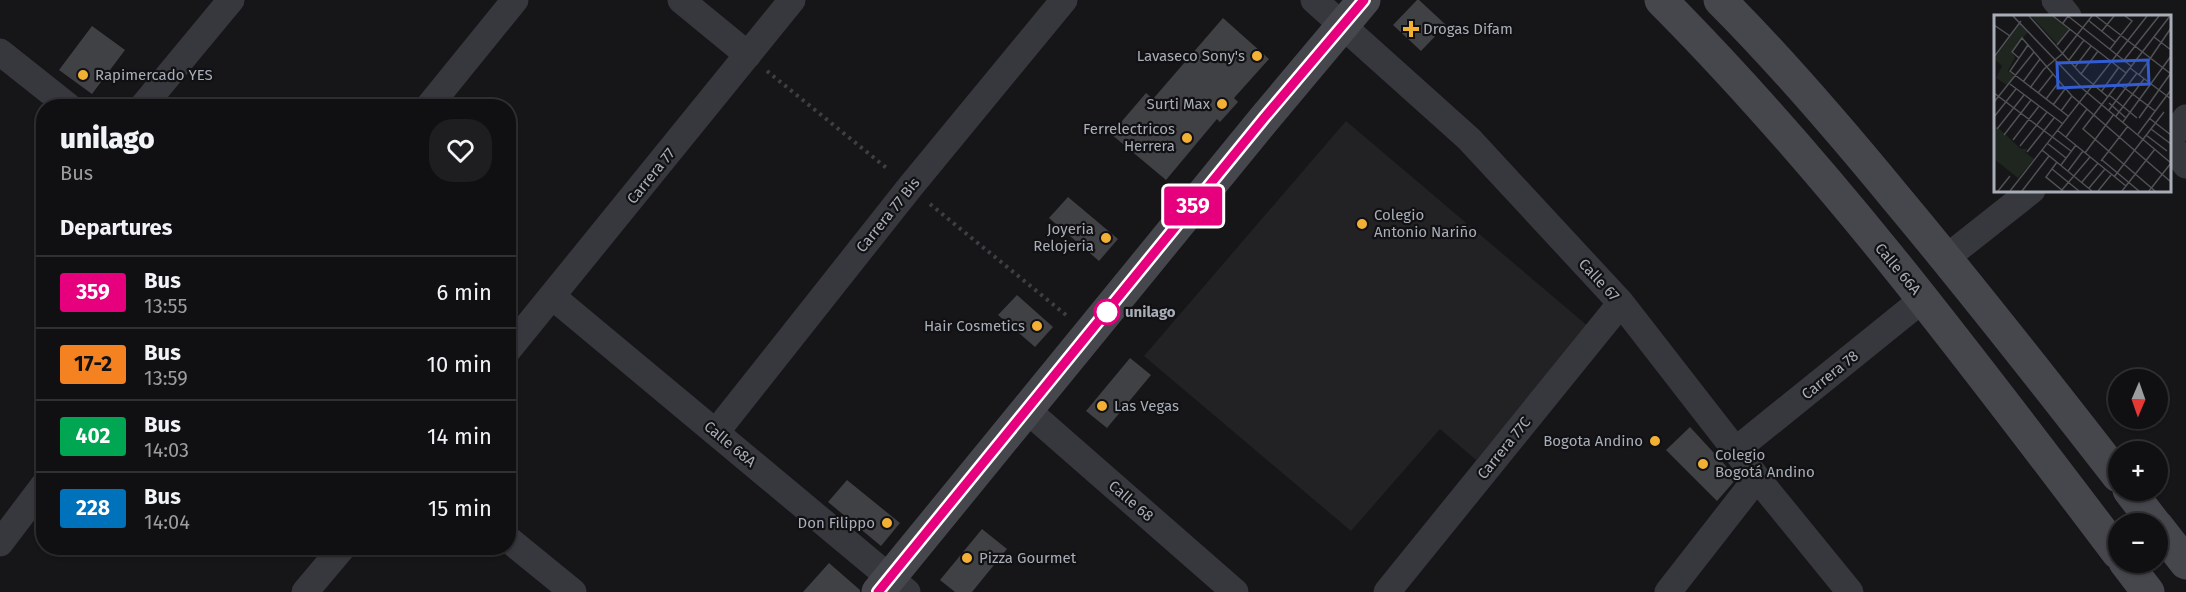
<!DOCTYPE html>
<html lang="en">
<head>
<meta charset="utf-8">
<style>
  :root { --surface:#101012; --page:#1e1e20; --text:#f1f3f6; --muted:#9c9d9f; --line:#303032 }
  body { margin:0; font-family:"Fira Sans",sans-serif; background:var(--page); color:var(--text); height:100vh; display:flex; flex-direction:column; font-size:22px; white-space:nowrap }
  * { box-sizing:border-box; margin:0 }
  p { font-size:20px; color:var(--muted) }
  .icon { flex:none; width:33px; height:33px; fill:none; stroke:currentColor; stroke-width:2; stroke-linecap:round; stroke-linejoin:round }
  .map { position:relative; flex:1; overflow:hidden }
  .side { position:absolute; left:36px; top:99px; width:480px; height:456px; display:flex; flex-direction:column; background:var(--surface); border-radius:24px; box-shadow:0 2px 4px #0004,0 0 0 2px var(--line) }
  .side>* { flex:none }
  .badge { padding:0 12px; border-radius:4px; font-size:21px; line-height:39px }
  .needle { width:39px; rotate:182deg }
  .controls { position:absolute; left:2108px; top:369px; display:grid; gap:12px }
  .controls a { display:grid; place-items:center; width:60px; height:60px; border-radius:50%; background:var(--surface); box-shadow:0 2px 4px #0004,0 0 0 2px var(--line); font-size:30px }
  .map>.badge { position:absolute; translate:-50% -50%; box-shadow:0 0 0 3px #fff }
  h2 { padding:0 24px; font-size:22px; line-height:54px }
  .round { display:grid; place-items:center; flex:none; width:63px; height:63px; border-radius:24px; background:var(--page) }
  .summary { display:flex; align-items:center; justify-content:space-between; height:102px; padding:0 24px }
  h1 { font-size:28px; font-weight:800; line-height:45px }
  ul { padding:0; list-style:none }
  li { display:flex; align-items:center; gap:18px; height:72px; padding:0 24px; border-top:2px solid var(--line) }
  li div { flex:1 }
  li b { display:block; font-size:22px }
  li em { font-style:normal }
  li .badge { min-width:66px; font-weight:700; text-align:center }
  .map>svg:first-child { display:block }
</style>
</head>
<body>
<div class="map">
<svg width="2186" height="592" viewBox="0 0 2186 592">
  <rect width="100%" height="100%" fill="#161618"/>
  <path fill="#222225" d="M1346 121 1589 327 1476 460 1440 429 1351 531 1144 356Z"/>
  <path fill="#404145" d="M1417 0H1419L1446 25 1421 51 1393 25Z
    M1223 18 1269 59 1234 98 1238 102 1220 122 1217 119 1166 180 1111 134 1146 93 1153 99Z
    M92 26 125 50 92 94 59 70Z
    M1068 197 1118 239 1099 261 1049 218Z
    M1017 295 1053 327 1035 347 998 315Z
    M1130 358 1151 375 1107 428 1086 411Z
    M1690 427 1737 478 1717 501 1666 450Z
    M847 480 900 523 881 546 828 502Z
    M982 529 1007 549 972 592H955L940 580Z
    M829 563 860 590V592H803Z"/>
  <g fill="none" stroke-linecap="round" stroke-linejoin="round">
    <path stroke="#3d3f44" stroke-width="4" stroke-dasharray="3 4.5" stroke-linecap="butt" d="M767 71 889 170
      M930 204 1066 315"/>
    <path stroke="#37383d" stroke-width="27" d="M681 0 748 55
      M1314 0 1469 139 1621 303 1757 478 1850 592
      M2055 0 2068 16
      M0 52 68 106
      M143 106 231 0
      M429 106 515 0
      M2170 139 2186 118
      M2170 144 2186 165
      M1946 258 2032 190
      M553 297 907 592
      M508 350 792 0
      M1027 410 1235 592
      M716 432 910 187 1064 0
      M1736 450 1923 299
      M508 539 573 592
      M0 543 44 485
      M305 592 342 548
      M1387 592 1621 303
      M1668 592 1757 478"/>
    <path stroke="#45474d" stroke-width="33" d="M1661 0C1830 170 1974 363 2118 553
      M1720 0C1782 62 1840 130 1896 198 1972 289 2045 382 2118 476
      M2129 490 2155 524
      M2157 526 2186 563
      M2125 562 2148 592
      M878 592 1265 118 1364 0"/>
  </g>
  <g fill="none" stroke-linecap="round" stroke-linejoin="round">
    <g stroke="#fff" stroke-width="14">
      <path id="line" d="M878 592 1264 118 1364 0"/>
    </g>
    <use href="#line" stroke="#e6007e" stroke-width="9"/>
  </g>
  <g fill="#f2b134" stroke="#111113" stroke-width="2">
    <path d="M1408 20h6v6h6v6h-6v6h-6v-6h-6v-6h6z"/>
    <circle cx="1257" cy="56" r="6"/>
    <circle cx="83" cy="75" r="6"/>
    <circle cx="1222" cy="104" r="6"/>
    <circle cx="1187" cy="138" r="6"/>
    <circle cx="1362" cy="224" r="6"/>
    <circle cx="1106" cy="238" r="6"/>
    <circle cx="1037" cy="326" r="6"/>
    <circle cx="1102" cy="406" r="6"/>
    <circle cx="1655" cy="441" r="6"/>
    <circle cx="1703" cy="464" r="6"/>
    <circle cx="887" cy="523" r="6"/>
    <circle cx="967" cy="558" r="6"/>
  </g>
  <circle fill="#fff" stroke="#e6007e" stroke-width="3" cx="1107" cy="312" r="12"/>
  <g text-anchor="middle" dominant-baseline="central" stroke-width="4.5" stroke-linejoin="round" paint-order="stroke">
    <g font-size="15" fill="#a8adb8" stroke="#111113" text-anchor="end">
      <text x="1423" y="29" text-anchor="start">Drogas Difam</text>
      <text x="1245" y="56">Lavaseco Sony's</text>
      <text x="95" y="75" text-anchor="start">Rapimercado YES</text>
      <text x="1210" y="104">Surti Max</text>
      <text x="1175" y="129">Ferrelectricos<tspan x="1175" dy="17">Herrera</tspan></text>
      <text x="1374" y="215" text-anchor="start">Colegio<tspan x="1374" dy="17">Antonio Nariño</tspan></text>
      <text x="1094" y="229">Joyeria<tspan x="1094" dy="17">Relojeria</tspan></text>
      <text x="1025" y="326">Hair Cosmetics</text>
      <text x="1114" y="406" text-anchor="start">Las Vegas</text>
      <text x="1643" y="441">Bogota Andino</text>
      <text x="1715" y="455" text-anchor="start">Colegio<tspan x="1715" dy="17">Bogotá Andino</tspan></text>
      <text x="875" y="523">Don Filippo</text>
      <text x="979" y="558" text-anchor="start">Pizza Gourmet</text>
    </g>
    <g font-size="15" fill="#a8adb8" stroke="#111113">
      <text transform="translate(651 176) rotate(-51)">Carrera 77</text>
      <text transform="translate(888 215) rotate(-51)">Carrera 77 Bis</text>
      <text transform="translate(1898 269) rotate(50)">Calle 66A</text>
      <text transform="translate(1599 280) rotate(47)">Calle 67</text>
      <text transform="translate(1830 375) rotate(-39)">Carrera 78</text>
      <text transform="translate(730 444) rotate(40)">Calle 68A</text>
      <text transform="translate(1504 448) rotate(-51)">Carrera 77C</text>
      <text transform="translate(1131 501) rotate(41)">Calle 68</text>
    </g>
    <g font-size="15" font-weight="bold" fill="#a8adb8" stroke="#111113" text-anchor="start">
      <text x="1125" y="312">unilago</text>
    </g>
  </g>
  <g transform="translate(1994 15)">
    <rect width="177" height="177" fill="#161618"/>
    <path d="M37 1H58L75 14 63 29ZM26 9 34 17 17 37 21 42 14 56 21 62 13 70 2 63 8 51 0 44ZM0 109 27 134H33L31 137 40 144 24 163 0 144Z" fill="#1e261f"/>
    <path fill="none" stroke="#505258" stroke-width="1.5" d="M19 1 89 74 177 148M35 1 87 59 114 82M59 1 132 58M102 1 177 59M94 5 121 27M69 8 74 1 137 51M0 10 16 21M108 16 120 1M160 22 177 35M34 30 16 56 74 101M63 30 76 14M116 34 138 6 131 1M0 42 27 6M25 43 18 37 28 23 78 81 177 167M75 45 90 25M130 45 165 1M81 52 97 31M136 53 177 84M50 54 68 39 98 1M87 59 104 36M145 60 177 13M29 67 46 44M124 68 161 96M16 69 69 109M36 73 50 54M107 77 125 52M0 78 77 136M44 78 59 59M115 80 143 103M52 84 65 67M0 87 40 37M115 88 132 103M59 90 71 74M115 95 143 58M67 96 78 81M122 101 150 64M0 102 22 74M145 103 177 58M155 103 177 120M129 107 177 41M3 114 30 80M157 114 177 129M63 115 132 171M144 119 177 75M10 120 37 85M152 120 173 136M72 122 93 94M19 125 45 91M53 128 72 143M26 131 53 97M48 135 98 176M33 137 60 103M91 138 120 99M108 145 145 176M107 146 134 111M63 147 52 162 69 176M67 150 82 130M58 154 85 176M74 156 89 136M120 162 170 97M88 167 104 148M95 173 111 154M4 176 16 161M16 176 153 1M28 176 55 141M67 176 96 142M104 176 117 160M128 176 161 134M155 176 177 148M161 176 89 114 176 1"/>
    <path fill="#325cd3" fill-opacity="0.15" stroke="#325cd3" stroke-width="3" d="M154 45 155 69 64 73 63 48Z"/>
    <rect width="177" height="177" fill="none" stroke="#a8adb8" stroke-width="3"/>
  </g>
</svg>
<div class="controls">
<a><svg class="needle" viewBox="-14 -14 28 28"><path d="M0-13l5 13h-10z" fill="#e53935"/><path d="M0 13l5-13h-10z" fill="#9c9d9f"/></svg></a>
<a>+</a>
<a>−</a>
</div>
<b class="badge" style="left:1193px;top:206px;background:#e6007e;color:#fff">359</b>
<section class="side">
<div class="summary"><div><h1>unilago</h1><p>Bus</p></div><a class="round"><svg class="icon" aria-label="heart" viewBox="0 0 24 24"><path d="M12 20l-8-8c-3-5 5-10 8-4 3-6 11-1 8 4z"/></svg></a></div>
<h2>Departures</h2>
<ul>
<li><span class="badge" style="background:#e6007e;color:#fff">359</span><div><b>Bus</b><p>13:55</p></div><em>6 min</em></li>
<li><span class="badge" style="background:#f58220;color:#111">17-2</span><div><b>Bus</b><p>13:59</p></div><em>10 min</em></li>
<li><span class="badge" style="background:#00a651;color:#fff">402</span><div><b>Bus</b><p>14:03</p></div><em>14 min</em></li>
<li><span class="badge" style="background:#0072bc;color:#fff">228</span><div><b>Bus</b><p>14:04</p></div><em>15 min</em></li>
</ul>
</section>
</div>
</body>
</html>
